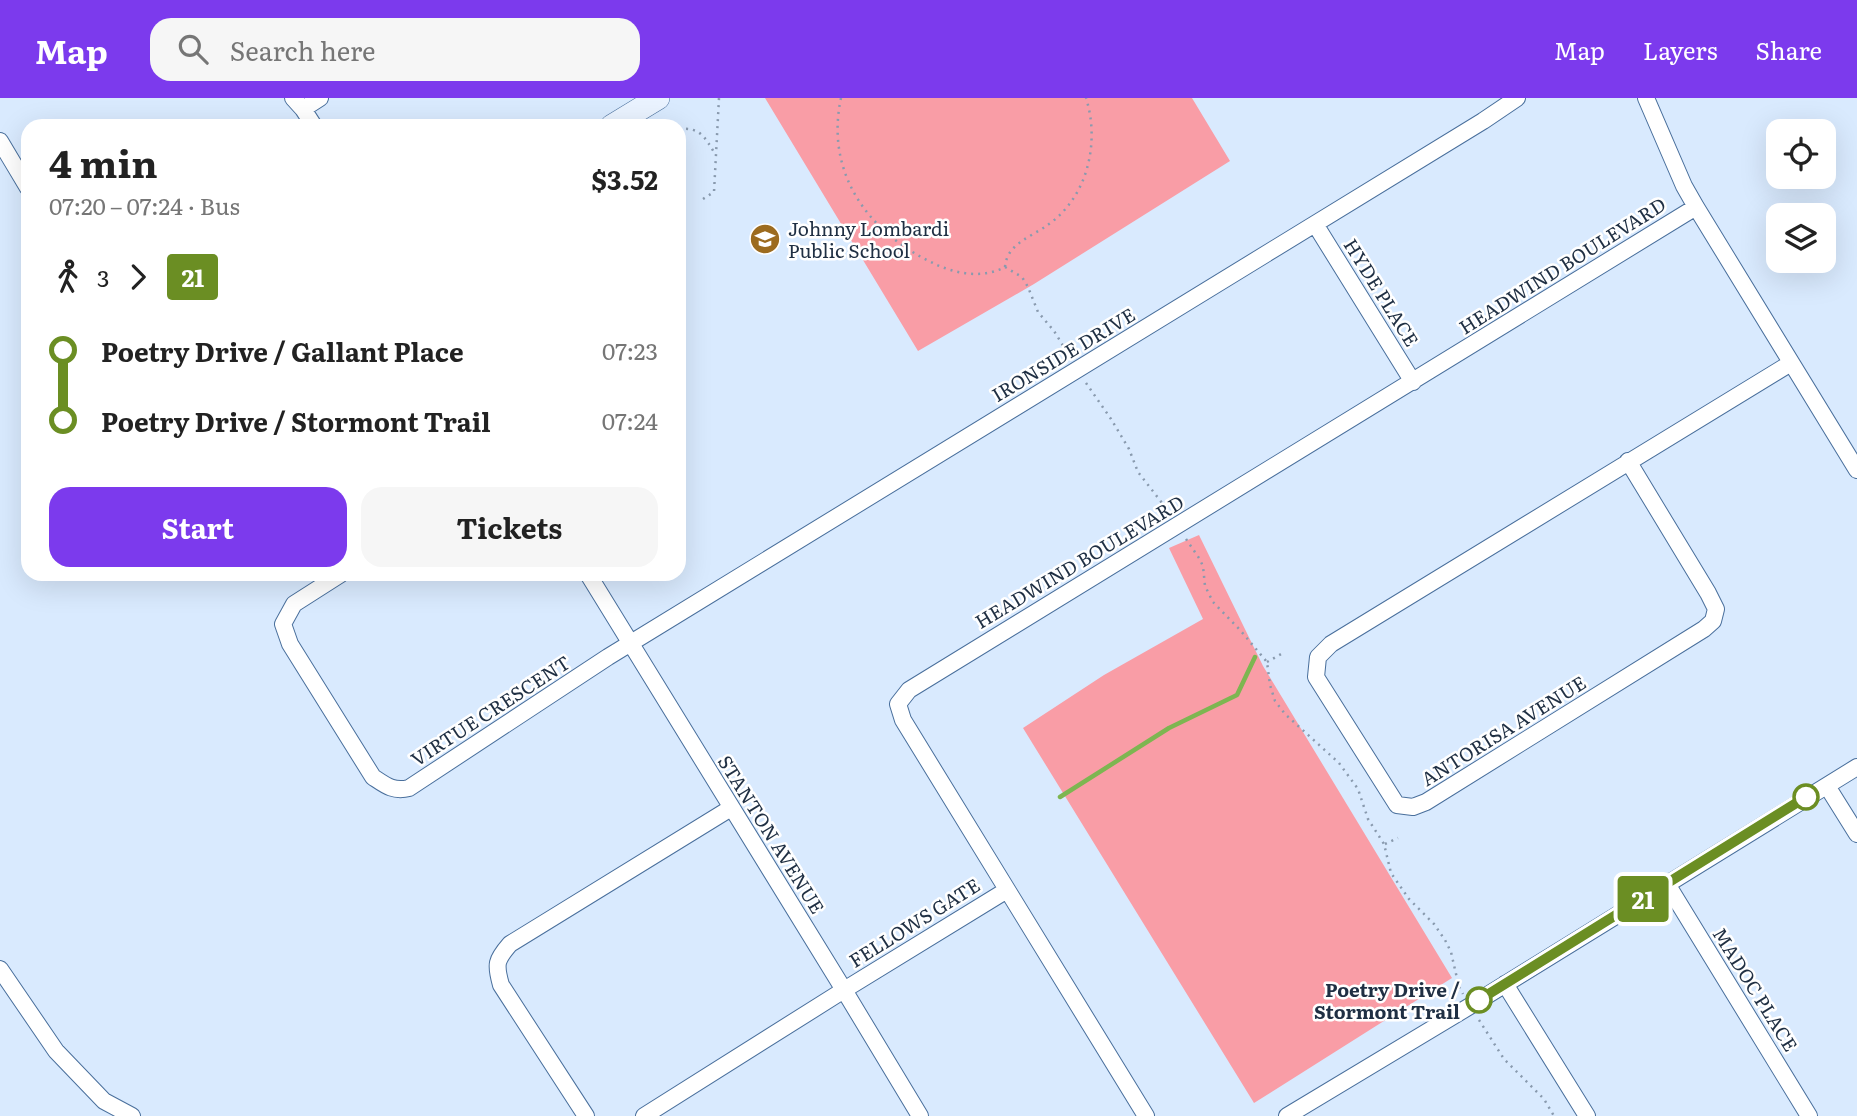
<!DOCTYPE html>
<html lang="en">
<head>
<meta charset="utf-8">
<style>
  :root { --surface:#fff; --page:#f6f6f6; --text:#222; --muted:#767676; --accent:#7c3aed }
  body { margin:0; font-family:Literata,serif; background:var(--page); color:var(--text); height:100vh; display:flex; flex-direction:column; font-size:26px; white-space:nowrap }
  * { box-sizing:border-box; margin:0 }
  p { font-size:23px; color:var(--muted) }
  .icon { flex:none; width:38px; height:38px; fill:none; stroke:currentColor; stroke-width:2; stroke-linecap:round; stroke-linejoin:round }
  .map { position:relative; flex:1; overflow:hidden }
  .sheet { position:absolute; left:21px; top:21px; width:665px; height:462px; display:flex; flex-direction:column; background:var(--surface); border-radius:21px; box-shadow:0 7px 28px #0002 }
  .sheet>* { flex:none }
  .badge { padding:0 14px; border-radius:5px; font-size:24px; line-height:46px }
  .controls { position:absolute; left:1766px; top:21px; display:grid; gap:14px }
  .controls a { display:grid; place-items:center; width:70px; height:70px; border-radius:14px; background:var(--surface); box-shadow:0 7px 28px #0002; font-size:35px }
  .map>.badge { position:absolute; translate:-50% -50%; box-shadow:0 0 0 4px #fff }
  .legs { display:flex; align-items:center; gap:10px; height:77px; padding:0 28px; font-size:23px }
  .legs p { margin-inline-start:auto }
  .summary { display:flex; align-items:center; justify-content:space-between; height:119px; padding:0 28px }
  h1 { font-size:38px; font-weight:700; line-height:52px }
  .action { display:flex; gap:14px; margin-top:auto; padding:14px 28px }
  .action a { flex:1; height:80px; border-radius:21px; background:var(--accent); color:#fff; font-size:28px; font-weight:700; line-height:80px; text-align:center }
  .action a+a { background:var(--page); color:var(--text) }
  ul { padding:0 28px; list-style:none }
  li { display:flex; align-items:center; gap:24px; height:70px; font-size:26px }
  li i { display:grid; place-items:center; width:10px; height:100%; margin:0 9px; background:currentColor }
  li i::after { content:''; width:18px; height:18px; margin:-9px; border:5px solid; border-radius:50%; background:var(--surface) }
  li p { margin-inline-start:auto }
  li:first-child i { background:linear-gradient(#0000 50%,currentColor 0) }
  li:last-child i { background:linear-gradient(currentColor 50%,#0000 0) }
  header { display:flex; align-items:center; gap:42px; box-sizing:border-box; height:98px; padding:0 35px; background:var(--accent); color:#fff }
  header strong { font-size:33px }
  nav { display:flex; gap:38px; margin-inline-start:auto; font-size:24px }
  .search { width:490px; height:63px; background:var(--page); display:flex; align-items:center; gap:18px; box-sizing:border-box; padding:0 24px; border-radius:21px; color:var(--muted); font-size:26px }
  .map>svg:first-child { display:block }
</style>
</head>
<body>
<header>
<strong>Map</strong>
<div class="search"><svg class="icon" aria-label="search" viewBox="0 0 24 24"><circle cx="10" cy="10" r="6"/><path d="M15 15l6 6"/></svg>Search here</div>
<nav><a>Map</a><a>Layers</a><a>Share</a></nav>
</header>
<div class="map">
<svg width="1857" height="1018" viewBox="0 0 1857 1018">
  <rect width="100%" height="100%" fill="#d9eafe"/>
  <path fill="#f99da6" d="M765 0H1192L1230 63 1034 186 918 253Z
    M1199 437 1263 568 1452 880 1254 1005 1023 630 1104 577 1203 521 1169 450Z"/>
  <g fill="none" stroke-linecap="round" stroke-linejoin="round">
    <path stroke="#7db651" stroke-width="4.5" d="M1060 699 1169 630 1237 597 1255 559"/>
    <g stroke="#496f9c" stroke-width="18">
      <path id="street" d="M293 0 303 11 314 28
        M1646 0 1684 88 1696 109 1857 372
        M303 11 320 0
        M0 43 28 90
        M1315 126 1413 284
        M1628 363 1708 495 1716 511 1713 523 1704 531 1426 704 1413 709 1397 707 1316 579 1318 559 1331 546 1791 265
        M341 476 294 506 283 526 290 546 373 679C385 687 393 694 409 690L608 559 1483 23 1517 0
        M588 476 844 892 920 1018
        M1827 688 1857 736
        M1667 786 1809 1018
        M0 871 56 953 104 1003 132 1018
        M1505 886 1587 1018
        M586 1018 501 887C495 866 496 862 510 846L731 710
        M644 1018 844 892 1007 792
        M1146 1018 903 622 898 606 909 592 1696 109
        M1287 1018 1470 908 1857 669"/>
    </g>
    <g stroke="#496f9c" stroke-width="24">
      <path id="secondary" d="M612 28 658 0"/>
    </g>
    <path stroke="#899aae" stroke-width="2.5" stroke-dasharray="2 5" stroke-linecap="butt" d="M841 0C825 74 867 134 933 165 955 176 983 181 1005 169L1022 179 1028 189 1038 214 1054 233 1070 259
      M662 27V28
      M679 31C700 29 705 39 715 56
      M703 101 714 94 719 0
      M1005 169C1007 145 1032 139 1049 126 1088 98 1100 44 1086 0
      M1086 285 1111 321 1129 351 1138 374 1169 414
      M1186 441 1199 460 1203 468 1205 488 1213 504 1240 532 1267 564 1270 587 1275 603 1285 616 1339 665 1358 691 1368 721 1384 746 1391 775 1409 801 1434 826 1445 842 1451 854 1459 889 1463 896
      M1267 564 1283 555
      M1385 746 1398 740
      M1479 922 1504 961 1544 1001 1554 1018"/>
    <use href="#street" stroke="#fff" stroke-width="16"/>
    <use href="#secondary" stroke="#eaf3ff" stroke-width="23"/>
  </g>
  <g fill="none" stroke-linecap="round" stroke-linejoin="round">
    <g stroke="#fff" stroke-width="16">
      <path id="line-1" d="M1479 902 1806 699"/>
    </g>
    <use href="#line-1" stroke="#6b8e23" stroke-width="10"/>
  </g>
  <defs>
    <g id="school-disc" transform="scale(1.575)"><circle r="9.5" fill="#9c6b1f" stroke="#fff"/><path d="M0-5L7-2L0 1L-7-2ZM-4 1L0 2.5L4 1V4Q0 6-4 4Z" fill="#fff"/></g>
  </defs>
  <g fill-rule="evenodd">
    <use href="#school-disc" x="765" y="141"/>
  </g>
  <g fill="#fff" stroke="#6b8e23" stroke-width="3.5">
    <circle cx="1806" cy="699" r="12"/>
    <circle cx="1479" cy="902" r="12"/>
  </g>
  <g text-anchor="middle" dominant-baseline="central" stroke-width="5" stroke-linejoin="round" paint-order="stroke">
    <g font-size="19" fill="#1f2f43" stroke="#fff" text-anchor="start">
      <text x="788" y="130">Johnny Lombardi<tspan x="788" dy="22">Public School</tspan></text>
    </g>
    <g font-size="19" fill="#1f2f43" stroke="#fff">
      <text transform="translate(1562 167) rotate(-32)">HEADWIND BOULEVARD</text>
      <text transform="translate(1382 194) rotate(58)">HYDE PLACE</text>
      <text transform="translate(1063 256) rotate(-31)">IRONSIDE DRIVE</text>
      <text transform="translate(1079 463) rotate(-31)">HEADWIND BOULEVARD</text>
      <text transform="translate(490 612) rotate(-33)">VIRTUE CRESCENT</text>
      <text transform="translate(1503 632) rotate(-32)">ANTORISA AVENUE</text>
      <text transform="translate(772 736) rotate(58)">STANTON AVENUE</text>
      <text transform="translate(914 824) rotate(-32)">FELLOWS GATE</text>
      <text transform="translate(1756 891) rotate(58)">MADOC PLACE</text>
    </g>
    <g font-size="19" font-weight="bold" fill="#1f2f43" stroke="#fff" text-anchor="end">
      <text x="1460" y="891">Poetry Drive /<tspan x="1460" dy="22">Stormont Trail</tspan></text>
    </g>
  </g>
</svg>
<div class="controls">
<a><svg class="icon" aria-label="locate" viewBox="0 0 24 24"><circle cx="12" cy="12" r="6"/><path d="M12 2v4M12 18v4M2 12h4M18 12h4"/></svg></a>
<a><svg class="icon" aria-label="layers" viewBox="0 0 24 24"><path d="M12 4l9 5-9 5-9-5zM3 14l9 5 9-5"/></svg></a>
</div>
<b class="badge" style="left:1643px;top:801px;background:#6b8e23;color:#fff">21</b>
<section class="sheet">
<div class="summary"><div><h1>4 min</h1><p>07:20 – 07:24 · Bus</p></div><b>$3.52</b></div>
<div class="legs"><svg class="icon" aria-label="walk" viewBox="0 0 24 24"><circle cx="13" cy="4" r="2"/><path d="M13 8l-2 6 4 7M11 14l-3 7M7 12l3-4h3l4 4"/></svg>3<svg class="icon" aria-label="forward" viewBox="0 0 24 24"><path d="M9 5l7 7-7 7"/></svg><b class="badge" style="background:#6b8e23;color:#fff">21</b></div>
<ul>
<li><i style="color:#6b8e23"></i><b>Poetry Drive / Gallant Place</b><p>07:23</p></li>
<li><i style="color:#6b8e23"></i><b>Poetry Drive / Stormont Trail</b><p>07:24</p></li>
</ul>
<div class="action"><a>Start</a><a>Tickets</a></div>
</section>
</div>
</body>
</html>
